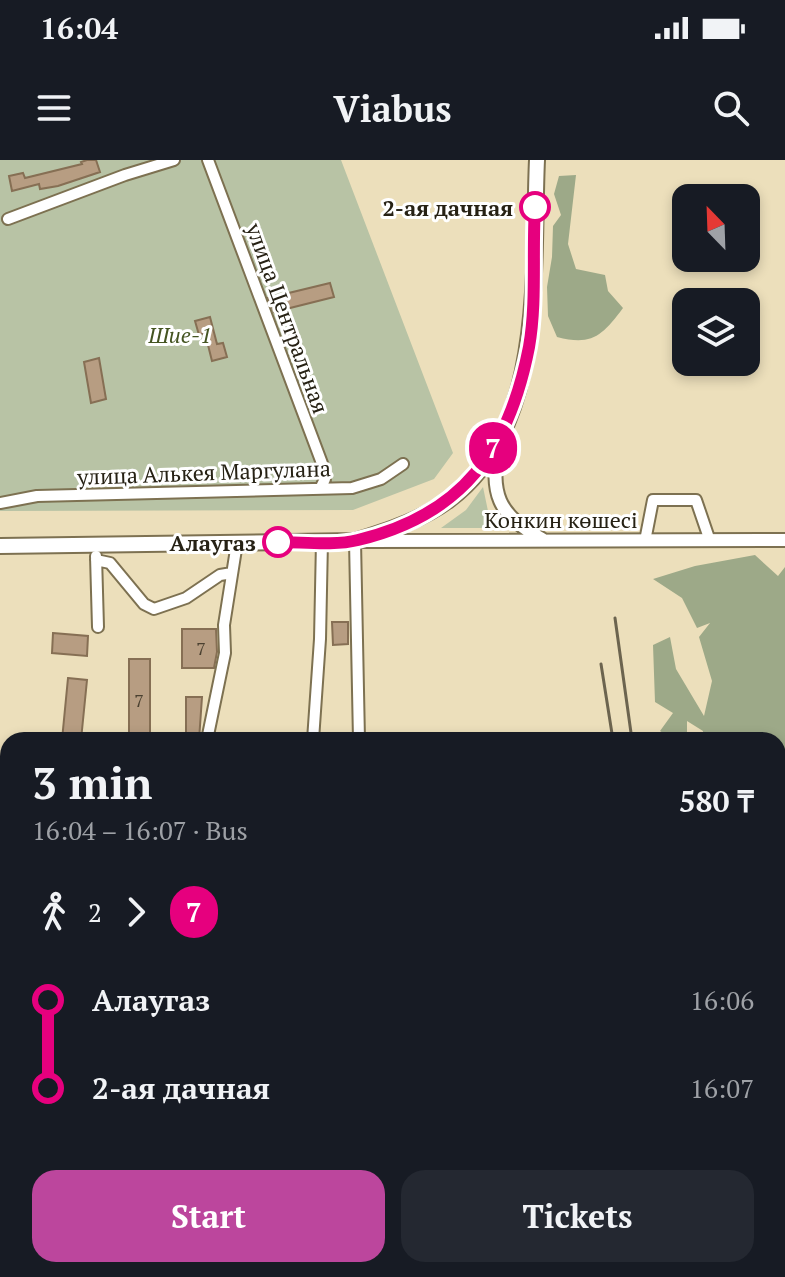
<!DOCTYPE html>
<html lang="en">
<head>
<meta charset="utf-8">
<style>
  :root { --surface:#171b24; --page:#242831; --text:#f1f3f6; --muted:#9ea1a6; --accent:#bc469d }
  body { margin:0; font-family:"PT Serif",serif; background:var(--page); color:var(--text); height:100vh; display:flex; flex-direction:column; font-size:30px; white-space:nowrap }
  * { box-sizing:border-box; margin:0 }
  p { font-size:26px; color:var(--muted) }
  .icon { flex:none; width:44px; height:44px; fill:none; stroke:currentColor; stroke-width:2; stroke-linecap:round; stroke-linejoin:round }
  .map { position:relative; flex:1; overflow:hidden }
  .sheet { position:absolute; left:0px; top:572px; width:786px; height:546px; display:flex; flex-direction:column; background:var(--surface); border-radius:24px 24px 0 0; box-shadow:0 4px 12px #0003 }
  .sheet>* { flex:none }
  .badge { padding:0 16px; border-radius:26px; font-size:28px; line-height:52px }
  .needle { width:52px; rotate:337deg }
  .tools { position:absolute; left:672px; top:24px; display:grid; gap:16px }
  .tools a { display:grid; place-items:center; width:88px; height:88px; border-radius:16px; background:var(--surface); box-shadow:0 4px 12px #0003; font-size:40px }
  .map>.badge { position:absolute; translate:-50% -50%; box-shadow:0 0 0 4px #fff }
  .legs { display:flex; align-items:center; gap:12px; height:88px; padding:0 32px; font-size:26px }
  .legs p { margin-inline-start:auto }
  .summary { display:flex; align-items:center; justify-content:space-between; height:136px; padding:0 32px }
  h1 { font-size:44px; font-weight:700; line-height:60px }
  .primary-button { display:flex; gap:16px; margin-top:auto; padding:16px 32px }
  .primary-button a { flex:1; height:92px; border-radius:24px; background:var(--accent); color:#fff; font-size:32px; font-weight:700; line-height:92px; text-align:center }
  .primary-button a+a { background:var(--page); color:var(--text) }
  ul { padding:0 32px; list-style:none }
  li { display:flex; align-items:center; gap:28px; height:88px; font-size:30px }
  li i { display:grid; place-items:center; width:12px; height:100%; margin:0 10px; background:currentColor }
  li i::after { content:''; width:20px; height:20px; margin:-10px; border:6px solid; border-radius:50%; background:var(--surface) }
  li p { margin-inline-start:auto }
  li:first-child i { background:linear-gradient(#0000 50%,currentColor 0) }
  li:last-child i { background:linear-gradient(currentColor 50%,#0000 0) }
  .status { display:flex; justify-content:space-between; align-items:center; height:56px; padding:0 40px; background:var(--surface); direction:ltr }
  .status svg { height:22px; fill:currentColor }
  header { display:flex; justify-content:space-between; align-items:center; height:104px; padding:0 32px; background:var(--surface); font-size:36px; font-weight:700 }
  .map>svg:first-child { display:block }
</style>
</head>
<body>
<div class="status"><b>16:04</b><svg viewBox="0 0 49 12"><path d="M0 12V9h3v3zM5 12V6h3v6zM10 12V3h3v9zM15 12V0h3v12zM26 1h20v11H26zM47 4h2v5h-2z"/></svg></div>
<header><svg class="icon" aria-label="menu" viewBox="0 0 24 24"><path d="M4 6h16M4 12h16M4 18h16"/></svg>Viabus<svg class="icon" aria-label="search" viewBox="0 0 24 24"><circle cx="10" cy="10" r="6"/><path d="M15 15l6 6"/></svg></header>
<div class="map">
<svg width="785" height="1117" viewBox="0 0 785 1117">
  <rect width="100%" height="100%" fill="#ecdfbb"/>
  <path fill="#b8c3a5" d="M0 0H341L453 293 434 319 353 350 0 351Z
    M483 327 488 351 501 368H441L466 350Z
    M0 933 8 935V1110H778V1047L785 1029V1117H0Z"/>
  <path fill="#9da988" d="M576 15 568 84 576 109 605 115 608 131 623 148C602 176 592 186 557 177L548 156 547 127 552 97 553 66 561 55 554 34 559 16Z
    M755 395 778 416 785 407V649L778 655V580H702L703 571 687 561V580H673L660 571 673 553 655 542 653 485 670 477 676 509 704 556 712 521 699 477 710 463 697 468 682 438 653 419 695 406Z"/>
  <path fill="#b79d82" stroke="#866f54" stroke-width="2" d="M87 0H96L100 12 58 26 40 29 39 24 12 31 9 16 23 13 25 18 82 4 81 2Z
    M330 123 334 137 274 152 268 138Z
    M210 157 217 184 223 183 227 197 212 201 205 173 199 175 195 161Z
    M99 198 106 239 91 243 84 202Z
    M332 462H348V484L333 485Z
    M182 469H216L217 492 214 508H182Z
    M53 473 88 476 87 496 52 493Z
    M129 499H150V580H129Z
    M68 518 87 520 81 580H62Z
    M186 537H202L199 580H186Z"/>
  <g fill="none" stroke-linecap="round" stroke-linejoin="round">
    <g stroke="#7d7151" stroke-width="14">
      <path id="minor" d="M208 0 323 306 325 319 320 329
        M8 59 125 15 174 0
        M0 343 37 336 352 328 381 319 403 304
        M355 381 359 580
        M645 381 653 340H696L710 381
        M96 396 98 467
        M96 400 110 403 144 444 154 449 186 438 220 415 232 413
        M207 580 225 493 224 465 237 383
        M313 580 320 479 322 381
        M0 754 8 756
        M0 855 8 857
        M778 1010 785 1011
        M778 1100 783 1117
        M110 1110 112 1117
        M412 1110 414 1117"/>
    </g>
    <g stroke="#7d7151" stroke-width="16">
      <path id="major" d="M498 283C491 335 496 353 542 379
        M363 381 785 380"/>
    </g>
    <g stroke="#7d7151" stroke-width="18">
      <path id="highway" d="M0 386 355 381C389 370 422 360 450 339 547 267 532 106 537 0"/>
    </g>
    <use href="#minor" stroke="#fff" stroke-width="10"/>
    <use href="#major" stroke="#fff" stroke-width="12"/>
    <use href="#highway" stroke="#fff" stroke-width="14"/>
    <path stroke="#6c644f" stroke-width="3" d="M615 458 632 580
      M601 504 613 580
      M0 834 8 836
      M778 907 785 912
      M778 970H785"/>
  </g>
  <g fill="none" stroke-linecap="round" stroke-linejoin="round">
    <g stroke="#fff" stroke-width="18">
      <path id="line-1" d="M278 382C303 382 334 386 358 380 463 355 509 290 529 187 537 142 532 93 535 47"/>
    </g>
    <use href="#line-1" stroke="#e6007e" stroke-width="12"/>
  </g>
  <g fill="#fff" stroke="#e6007e" stroke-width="4">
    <circle cx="535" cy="47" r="14"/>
    <circle cx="278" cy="382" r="14"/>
  </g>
  <g text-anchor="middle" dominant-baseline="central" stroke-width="6" stroke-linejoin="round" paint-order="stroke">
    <g font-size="18" fill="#4a4030">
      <text x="201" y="488">7</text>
      <text x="139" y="540">7</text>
    </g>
    <g font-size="22" font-weight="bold" fill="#262114" stroke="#fff" text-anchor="end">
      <text x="513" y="47">2-ая дачная</text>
      <text x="256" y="382">Алаугаз</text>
    </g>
    <g font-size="22" fill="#262114" stroke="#fff">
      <text transform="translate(288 158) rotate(70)">улица Центральная</text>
      <text transform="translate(204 312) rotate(-2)">улица Алькея Маргулана</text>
      <text x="561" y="359">Конкин көшесі</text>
    </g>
    <g font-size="22" font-style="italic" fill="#445421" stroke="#fff">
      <text x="180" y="174">Шие-1</text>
    </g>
  </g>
</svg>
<div class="tools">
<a><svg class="needle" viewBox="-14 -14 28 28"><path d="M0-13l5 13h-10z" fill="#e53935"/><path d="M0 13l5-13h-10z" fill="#9ea1a6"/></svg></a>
<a><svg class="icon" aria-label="layers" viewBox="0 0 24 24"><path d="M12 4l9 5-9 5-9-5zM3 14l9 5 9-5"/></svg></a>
</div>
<b class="badge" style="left:493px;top:288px;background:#e6007e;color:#fff">7</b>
<section class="sheet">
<div class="summary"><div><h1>3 min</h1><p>16:04 – 16:07 · Bus</p></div><b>580 ₸</b></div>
<div class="legs"><svg class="icon" aria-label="walk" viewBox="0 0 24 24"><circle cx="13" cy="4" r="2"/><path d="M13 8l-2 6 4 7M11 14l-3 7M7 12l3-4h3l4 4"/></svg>2<svg class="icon" aria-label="forward" viewBox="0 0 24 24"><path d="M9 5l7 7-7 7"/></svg><b class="badge" style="background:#e6007e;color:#fff">7</b></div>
<ul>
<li><i style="color:#e6007e"></i><b>Алаугаз</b><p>16:06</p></li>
<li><i style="color:#e6007e"></i><b>2-ая дачная</b><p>16:07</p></li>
</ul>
<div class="primary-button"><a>Start</a><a>Tickets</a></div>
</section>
</div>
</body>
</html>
